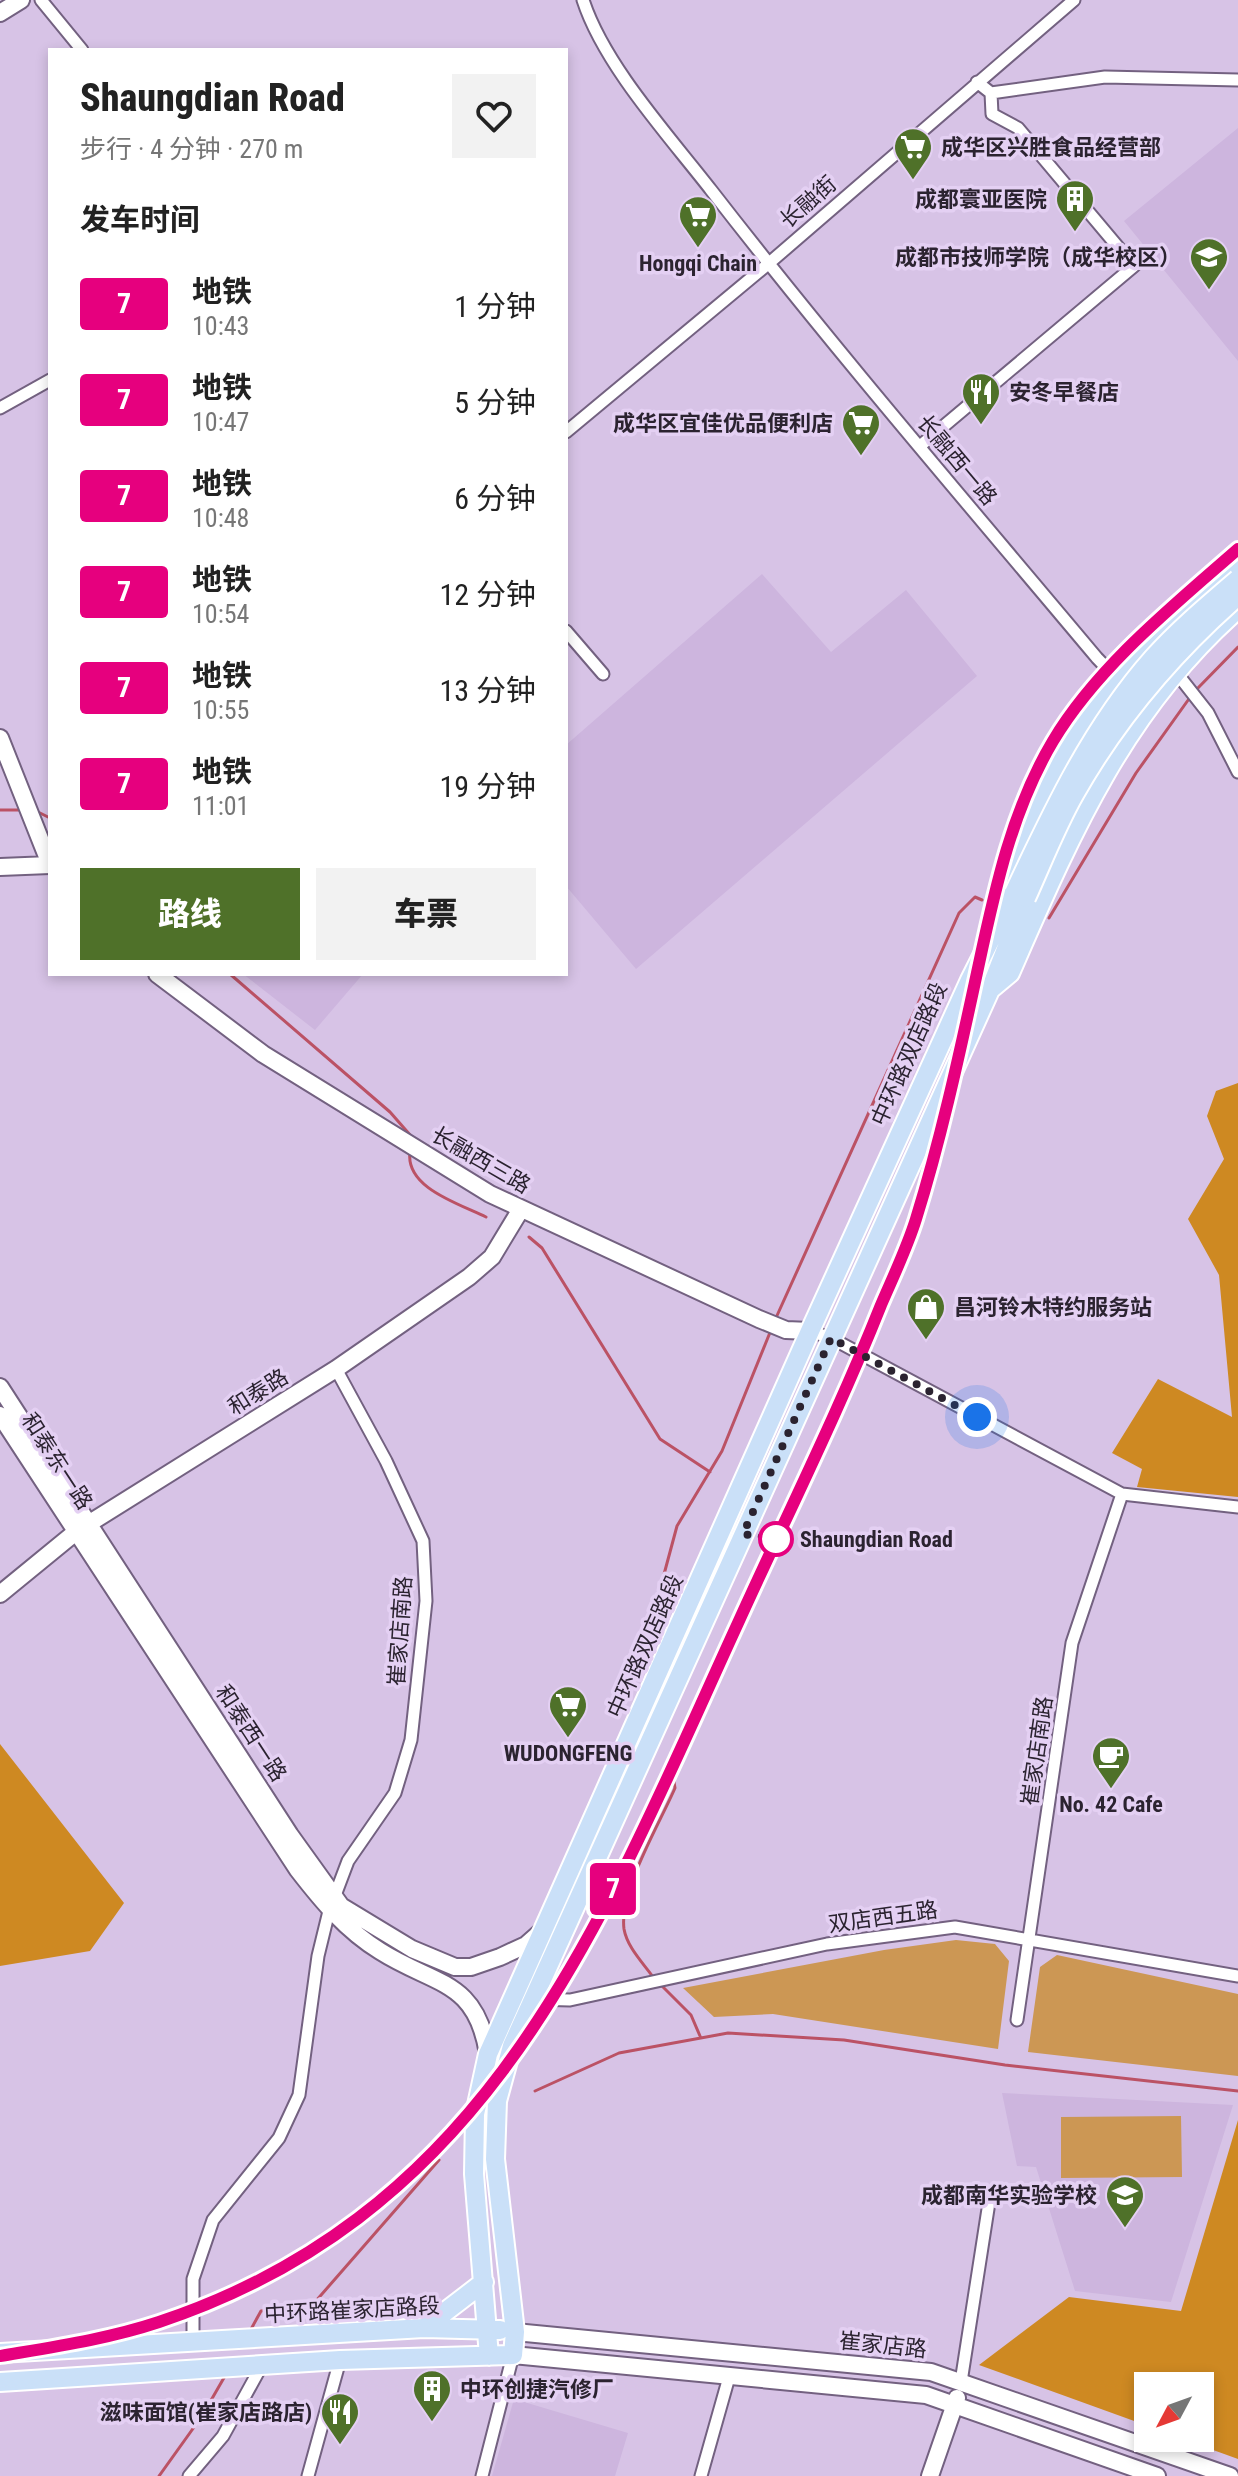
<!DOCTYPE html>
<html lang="zh">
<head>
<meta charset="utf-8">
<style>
  :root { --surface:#fff; --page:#f2f2f2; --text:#222; --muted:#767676; --accent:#4f7129 }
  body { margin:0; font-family:"Roboto Condensed","Noto Sans SC",sans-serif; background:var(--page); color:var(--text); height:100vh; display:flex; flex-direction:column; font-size:30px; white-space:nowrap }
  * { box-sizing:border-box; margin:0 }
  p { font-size:26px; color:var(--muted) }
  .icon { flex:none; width:44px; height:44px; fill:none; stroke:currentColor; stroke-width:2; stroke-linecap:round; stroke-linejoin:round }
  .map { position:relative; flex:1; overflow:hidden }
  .sheet { position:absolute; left:48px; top:48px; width:520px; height:928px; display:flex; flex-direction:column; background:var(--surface); border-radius:0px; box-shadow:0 4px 12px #0003 }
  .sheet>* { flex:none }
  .badge { padding:0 16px; border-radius:6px; font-size:28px; line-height:52px }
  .needle { width:52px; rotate:229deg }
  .fabs { position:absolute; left:1134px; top:2372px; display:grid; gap:16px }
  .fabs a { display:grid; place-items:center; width:80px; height:80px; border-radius:0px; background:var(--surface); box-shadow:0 4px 12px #0003; font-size:40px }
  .you { position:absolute; width:40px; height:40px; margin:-20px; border:6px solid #fff; border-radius:50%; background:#1a73e8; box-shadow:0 0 0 12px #1a73e833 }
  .map>.badge { position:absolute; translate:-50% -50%; box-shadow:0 0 0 4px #fff }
  h2 { padding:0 32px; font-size:30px; line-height:72px }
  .round { display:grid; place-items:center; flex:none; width:84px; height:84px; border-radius:0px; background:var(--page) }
  .headline { display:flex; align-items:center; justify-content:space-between; height:136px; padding:0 32px }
  h1 { font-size:38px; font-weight:800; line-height:60px }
  .cta { display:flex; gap:16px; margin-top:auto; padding:16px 32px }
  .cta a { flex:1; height:92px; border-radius:0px; background:var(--accent); color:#fff; font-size:32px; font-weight:800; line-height:92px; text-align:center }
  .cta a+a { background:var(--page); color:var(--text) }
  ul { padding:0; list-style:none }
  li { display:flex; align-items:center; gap:24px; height:96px; padding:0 32px }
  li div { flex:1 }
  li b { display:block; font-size:30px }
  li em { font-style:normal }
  li .badge { min-width:88px; font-weight:700; text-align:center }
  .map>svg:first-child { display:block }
</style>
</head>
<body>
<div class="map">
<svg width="1238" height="2476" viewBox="0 0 1238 2476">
  <rect width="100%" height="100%" fill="#d7c3e6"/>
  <path fill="#cdb5de" d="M1238 128V361L1124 221Z
    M762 574 831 652 906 590 977 676 636 969 566 886V745Z
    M243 974H363L315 1030Z
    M1002 2093 1233 2105 1171 2302 1075 2291 1036 2167 1017 2166Z
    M514 2399 628 2433 615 2476H492Z"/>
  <path fill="#cc9754" d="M956 1940 995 1944 1009 1961 998 2049 773 2014 714 2017 683 1988 884 1950Z
    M1057 1955 1238 1994V2076L1028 2052 1040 1967Z
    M1181 2116 1182 2177 1061 2178V2117Z"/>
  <path fill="#ce8922" d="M1238 1083V1497L1137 1487 1142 1469 1112 1453 1158 1379 1232 1417 1219 1275 1188 1219 1224 1159 1207 1116 1216 1091Z
    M0 1744 124 1903 90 1951 0 1966Z
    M1238 2120V2459L1180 2438H1200V2386H1148V2426L979 2365 1069 2297 1181 2311Z"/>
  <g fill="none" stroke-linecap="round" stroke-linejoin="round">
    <path stroke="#bb5265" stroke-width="3" d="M1196 690 1238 647
      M0 810H20
      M36 811 50 818
      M1049 918 1136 773 1191 696
      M230 974 390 1112 411 1136
      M410 1152C405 1188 460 1204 486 1217
      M529 1237 542 1248 660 1439 710 1472
      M775 1320 959 913 975 897 982 900
      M663 1578 677 1526 722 1451 771 1330
      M653 1977C643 1963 627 1947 624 1929 619 1891 660 1823 675 1788L673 1776
      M661 1985 691 2015 700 2036
      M535 2091 619 2053 728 2033 844 2040 1005 2065 1238 2091
      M250 2331 261 2311 315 2302 439 2160
      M159 2476 202 2416 225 2376"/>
    <g stroke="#736180" stroke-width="15">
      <path id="street" d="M41 0 82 50
        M583 0C604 65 669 136 711 190 835 350 967 503 1097 658L1121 683
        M977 82 991 93 1105 77 1238 80
        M0 408 50 380
        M566 432 768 264 1074 0
        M920 446 1134 266 1018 128 992 114 991 93
        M566 631 603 674
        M1175 671 1208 713 1238 772
        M810 1331 831 1338 1122 1494 1238 1507
        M334 1898 348 1861 395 1793 411 1740 426 1601 423 1541 386 1461 336 1369
        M534 1999 570 2000 827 1944 955 1927 1238 1976
        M1017 2020 1072 1643 1122 1494
        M193 2342V2279L213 2220 279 2138 299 2095 318 1956 329 1911
        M961 2382 990 2196
        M189 2476 223 2436 262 2365
        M308 2476 340 2360
        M482 2476 513 2355
        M701 2476 729 2377"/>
    </g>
    <g stroke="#736180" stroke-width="20">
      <path id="secondary" d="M0 13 21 0
        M0 738 50 864
        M0 867 50 865
        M157 974 263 1054 490 1194 759 1319 786 1330 810 1331
        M0 1387 290 1835 341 1906 412 1949 455 1967H471L500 1957 526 1945 543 1930
        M0 1415 298 1870C322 1901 346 1930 380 1951 435 1986 476 1979 488 2054
        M0 1594 77 1531 336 1369 469 1277 492 1257 521 1209
        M515 2332 931 2372 1230 2476
        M513 2355 926 2395 1157 2476
        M930 2476 957 2398"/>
    </g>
    <g stroke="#fff" stroke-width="22">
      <path id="primary" d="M996 905C1020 854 1040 799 1068 749 1109 676 1175 620 1238 566
        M992 988 1010 973C1070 836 1123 710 1238 609
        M424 2328 484 2282
        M0 2353 424 2328 500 2330
        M489 2356 474 2174 475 2114 488 2054 810 1331 970 980 1014 893
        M0 2382 340 2360 513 2355 515 2332 495 2159 497 2101 512 2046 990 990 1026 898"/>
    </g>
    <use href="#street" stroke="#fff" stroke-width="11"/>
    <use href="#secondary" stroke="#fff" stroke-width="16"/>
    <use href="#primary" stroke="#cae0f8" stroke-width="18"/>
    <g stroke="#fff" stroke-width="22" stroke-linecap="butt">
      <path id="primary-bridge" d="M1014 893C1053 810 1092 727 1153 658 1179 629 1209 604 1238 579
        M1026 898C1042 863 1056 826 1075 793 1117 719 1174 652 1238 596"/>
    </g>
    <use href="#primary-bridge" stroke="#cae0f8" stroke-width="18"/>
  </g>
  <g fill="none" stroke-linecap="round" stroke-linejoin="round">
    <g stroke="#fff" stroke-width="18">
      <path id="line" d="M0 2356C53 2347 108 2339 159 2322 496 2210 603 1917 738 1623 786 1517 838 1413 881 1305 893 1277 907 1248 916 1219 940 1142 958 1061 975 982 993 899 1009 815 1053 741 1097 667 1174 605 1238 549"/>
    </g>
    <use href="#line" stroke="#e6007e" stroke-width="12"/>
    <path stroke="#2b2330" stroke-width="8" stroke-dasharray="0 14.4" d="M776 1539 743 1534 831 1338 977 1417"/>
  </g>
  <defs>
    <g id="supermarket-pin" transform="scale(2)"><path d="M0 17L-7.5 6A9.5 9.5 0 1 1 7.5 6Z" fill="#4f7129" stroke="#e4d0f3"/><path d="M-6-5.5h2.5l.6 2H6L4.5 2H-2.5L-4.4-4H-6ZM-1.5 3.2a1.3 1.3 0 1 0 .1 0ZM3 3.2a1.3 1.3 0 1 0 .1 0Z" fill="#fff"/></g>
    <g id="building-pin" transform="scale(2)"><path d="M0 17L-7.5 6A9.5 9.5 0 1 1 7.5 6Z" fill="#4f7129" stroke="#e4d0f3"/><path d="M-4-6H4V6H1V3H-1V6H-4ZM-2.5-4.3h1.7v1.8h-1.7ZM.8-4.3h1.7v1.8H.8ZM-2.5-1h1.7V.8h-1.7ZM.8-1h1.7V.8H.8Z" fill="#fff"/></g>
    <g id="university-pin" transform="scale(2)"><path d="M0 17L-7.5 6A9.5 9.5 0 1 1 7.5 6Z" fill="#4f7129" stroke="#e4d0f3"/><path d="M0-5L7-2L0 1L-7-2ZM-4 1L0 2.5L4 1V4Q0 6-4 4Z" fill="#fff"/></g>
    <g id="restaurant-pin" transform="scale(2)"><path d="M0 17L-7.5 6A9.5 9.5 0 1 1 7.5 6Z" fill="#4f7129" stroke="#e4d0f3"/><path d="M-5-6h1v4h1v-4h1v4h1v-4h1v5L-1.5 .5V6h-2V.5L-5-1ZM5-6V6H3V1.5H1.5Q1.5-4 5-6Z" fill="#fff"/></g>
    <g id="shop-pin" transform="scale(2)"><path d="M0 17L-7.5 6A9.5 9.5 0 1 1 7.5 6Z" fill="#4f7129" stroke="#e4d0f3"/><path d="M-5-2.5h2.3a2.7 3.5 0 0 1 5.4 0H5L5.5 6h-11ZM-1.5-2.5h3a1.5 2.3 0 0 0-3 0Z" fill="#fff"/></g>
    <g id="cafe-pin" transform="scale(2)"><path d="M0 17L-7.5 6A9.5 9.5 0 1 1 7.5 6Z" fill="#4f7129" stroke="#e4d0f3"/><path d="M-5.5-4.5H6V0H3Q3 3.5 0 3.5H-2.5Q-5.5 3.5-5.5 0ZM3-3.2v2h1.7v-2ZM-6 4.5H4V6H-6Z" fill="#fff"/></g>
    <g id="school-pin" transform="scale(2)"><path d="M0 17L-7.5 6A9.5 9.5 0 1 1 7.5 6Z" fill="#4f7129" stroke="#e4d0f3"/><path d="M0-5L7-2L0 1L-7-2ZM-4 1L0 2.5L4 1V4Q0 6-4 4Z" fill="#fff"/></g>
  </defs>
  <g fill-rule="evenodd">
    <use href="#supermarket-pin" x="913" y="147"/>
    <use href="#building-pin" x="1075" y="199"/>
    <use href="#supermarket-pin" x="698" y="215"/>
    <use href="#university-pin" x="1209" y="257"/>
    <use href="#restaurant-pin" x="981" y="392"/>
    <use href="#supermarket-pin" x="861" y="423"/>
    <use href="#shop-pin" x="926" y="1307"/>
    <use href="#supermarket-pin" x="568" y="1705"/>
    <use href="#cafe-pin" x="1111" y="1756"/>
    <use href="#school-pin" x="1125" y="2195"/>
    <use href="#building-pin" x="432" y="2389"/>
    <use href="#restaurant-pin" x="340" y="2412"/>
  </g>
  <circle fill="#fff" stroke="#e6007e" stroke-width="4" cx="776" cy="1539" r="16"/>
  <g text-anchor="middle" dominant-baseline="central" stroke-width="7" stroke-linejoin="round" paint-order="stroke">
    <g font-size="22" font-weight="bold" fill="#2b2330" stroke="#e4d0f3" text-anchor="end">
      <text x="941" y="147" text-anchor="start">成华区兴胜食品经营部</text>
      <text x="1047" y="199">成都寰亚医院</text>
      <text x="1181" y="257">成都市技师学院（成华校区）</text>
      <text x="698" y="263" text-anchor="middle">Hongqi Chain</text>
      <text x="1009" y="392" text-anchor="start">安冬早餐店</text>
      <text x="833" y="423">成华区宜佳优品便利店</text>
      <text x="954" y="1307" text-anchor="start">昌河铃木特约服务站</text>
      <text x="568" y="1753" text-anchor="middle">WUDONGFENG</text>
      <text x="1111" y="1804" text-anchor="middle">No. 42 Cafe</text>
      <text x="1097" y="2195">成都南华实验学校</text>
      <text x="460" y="2389" text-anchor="start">中环创捷汽修厂</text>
      <text x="312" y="2412">滋味面馆(崔家店路店)</text>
    </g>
    <g font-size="22" fill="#2b2330" stroke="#e4d0f3">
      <text transform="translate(808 202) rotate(-41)">长融街</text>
      <text transform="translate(957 460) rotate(50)">长融西一路</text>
      <text transform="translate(909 1054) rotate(-66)">中环路双店路段</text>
      <text transform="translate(481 1160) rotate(30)">长融西三路</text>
      <text transform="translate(258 1392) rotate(-32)">和泰路</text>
      <text transform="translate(57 1461) rotate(57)">和泰东一路</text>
      <text transform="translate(400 1631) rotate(-86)">崔家店南路</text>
      <text transform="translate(645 1646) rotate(-66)">中环路双店路段</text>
      <text transform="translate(251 1733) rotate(57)">和泰西一路</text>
      <text transform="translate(1037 1751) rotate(-82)">崔家店南路</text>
      <text transform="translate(883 1917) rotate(-8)">双店西五路</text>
      <text transform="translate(352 2310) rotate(-3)">中环路崔家店路段</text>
      <text transform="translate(883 2345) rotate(6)">崔家店路</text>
    </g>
    <g font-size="22" font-weight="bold" fill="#2b2330" stroke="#e4d0f3" text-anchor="start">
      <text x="800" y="1539">Shaungdian Road</text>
    </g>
  </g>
</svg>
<div class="fabs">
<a><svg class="needle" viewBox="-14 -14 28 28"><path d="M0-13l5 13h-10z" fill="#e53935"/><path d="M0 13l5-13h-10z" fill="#767676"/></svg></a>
</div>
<div class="you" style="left:977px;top:1417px"></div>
<b class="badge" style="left:613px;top:1889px;background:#e6007e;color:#fff">7</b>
<section class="sheet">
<div class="headline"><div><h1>Shaungdian Road</h1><p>步行 · 4 分钟 · 270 m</p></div><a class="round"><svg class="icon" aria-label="heart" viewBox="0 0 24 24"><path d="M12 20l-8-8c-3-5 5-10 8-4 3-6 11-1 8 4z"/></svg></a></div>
<h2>发车时间</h2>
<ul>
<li><span class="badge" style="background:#e6007e;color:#fff">7</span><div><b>地铁</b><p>10:43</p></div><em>1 分钟</em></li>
<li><span class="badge" style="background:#e6007e;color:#fff">7</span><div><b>地铁</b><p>10:47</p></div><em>5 分钟</em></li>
<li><span class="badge" style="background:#e6007e;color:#fff">7</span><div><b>地铁</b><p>10:48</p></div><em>6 分钟</em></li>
<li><span class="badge" style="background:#e6007e;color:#fff">7</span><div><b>地铁</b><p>10:54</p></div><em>12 分钟</em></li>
<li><span class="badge" style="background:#e6007e;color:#fff">7</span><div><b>地铁</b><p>10:55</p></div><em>13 分钟</em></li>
<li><span class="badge" style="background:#e6007e;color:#fff">7</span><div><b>地铁</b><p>11:01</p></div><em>19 分钟</em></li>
</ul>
<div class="cta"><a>路线</a><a>车票</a></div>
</section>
</div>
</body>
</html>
